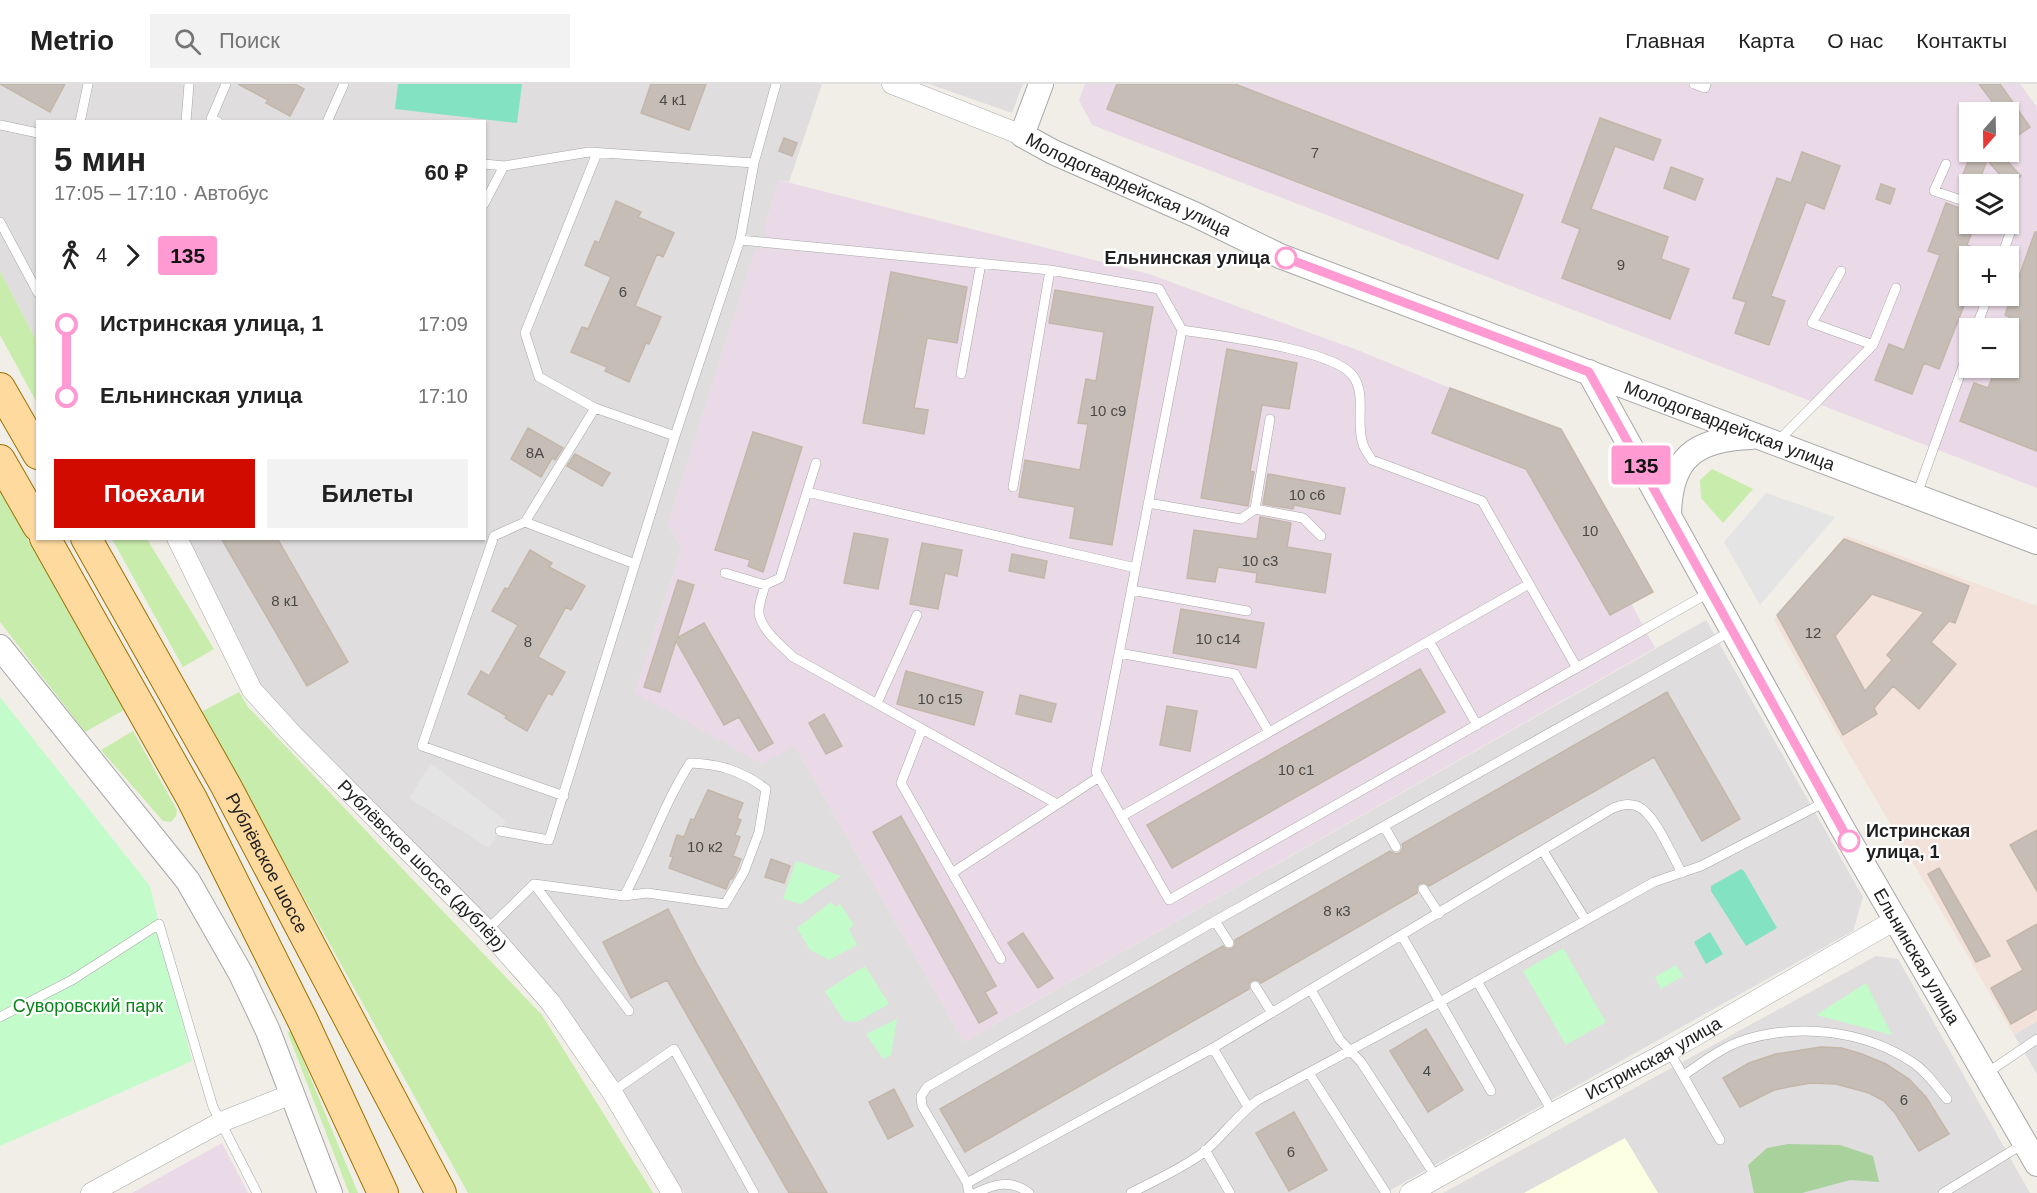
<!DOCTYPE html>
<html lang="ru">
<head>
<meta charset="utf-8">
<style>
  :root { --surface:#fff; --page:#f2f2f2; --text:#222; --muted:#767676; --line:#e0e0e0; --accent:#d10b00 }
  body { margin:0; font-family:Helvetica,sans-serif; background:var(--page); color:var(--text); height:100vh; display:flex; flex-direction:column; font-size:22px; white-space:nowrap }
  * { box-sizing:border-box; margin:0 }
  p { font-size:20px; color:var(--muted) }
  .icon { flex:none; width:33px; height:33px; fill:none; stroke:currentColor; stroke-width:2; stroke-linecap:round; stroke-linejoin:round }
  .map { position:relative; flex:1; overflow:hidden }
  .drawer { position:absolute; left:36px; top:36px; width:450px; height:420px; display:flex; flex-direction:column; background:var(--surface); border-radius:0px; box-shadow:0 2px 4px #0004 }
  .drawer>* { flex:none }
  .badge { padding:0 12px; border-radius:4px; font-size:21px; line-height:39px }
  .needle { width:39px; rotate:200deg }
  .tools { position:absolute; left:1959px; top:18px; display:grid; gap:12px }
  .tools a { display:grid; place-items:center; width:60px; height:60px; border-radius:0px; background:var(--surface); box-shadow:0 2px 4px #0004; font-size:30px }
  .map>.badge { position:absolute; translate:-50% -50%; box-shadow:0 0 0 3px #fff }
  .legs { display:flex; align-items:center; gap:9px; height:66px; padding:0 18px; font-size:20px }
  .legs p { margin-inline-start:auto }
  .summary { display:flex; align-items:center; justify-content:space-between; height:102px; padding:0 18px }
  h1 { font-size:33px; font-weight:700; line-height:45px }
  .button { display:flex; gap:12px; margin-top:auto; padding:12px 18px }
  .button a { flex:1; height:69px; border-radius:0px; background:var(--accent); color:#fff; font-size:24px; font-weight:700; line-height:69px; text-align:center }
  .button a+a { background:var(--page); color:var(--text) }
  ul { padding:0 18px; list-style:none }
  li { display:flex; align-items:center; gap:21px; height:72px; font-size:22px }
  li i { display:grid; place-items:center; width:9px; height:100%; margin:0 8px; background:currentColor }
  li i::after { content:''; width:15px; height:15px; margin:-8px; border:4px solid; border-radius:50%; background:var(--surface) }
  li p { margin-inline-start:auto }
  li:first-child i { background:linear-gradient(#0000 50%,currentColor 0) }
  li:last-child i { background:linear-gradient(currentColor 50%,#0000 0) }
  header { display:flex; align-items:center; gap:36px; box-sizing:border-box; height:84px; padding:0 30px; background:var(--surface); border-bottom:2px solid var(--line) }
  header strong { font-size:28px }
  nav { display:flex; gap:33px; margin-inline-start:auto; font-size:21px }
  .search { width:420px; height:54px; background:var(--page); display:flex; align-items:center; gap:15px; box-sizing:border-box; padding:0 21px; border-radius:0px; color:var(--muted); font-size:22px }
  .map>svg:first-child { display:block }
</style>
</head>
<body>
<header>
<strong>Metrio</strong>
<div class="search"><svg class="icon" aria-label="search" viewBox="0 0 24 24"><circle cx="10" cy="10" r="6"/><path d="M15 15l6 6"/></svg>Поиск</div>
<nav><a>Главная</a><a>Карта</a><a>О нас</a><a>Контакты</a></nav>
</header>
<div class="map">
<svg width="2037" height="1109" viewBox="0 0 2037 1109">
  <rect width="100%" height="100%" fill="#f1eee7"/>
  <path fill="#dfdddd" d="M0 0H822L789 98 779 96 765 142 767 150 762 165 755 167 668 440 682 464 635 609 795 662 964 958 1706 536 1863 813 1853 847 1385 1109H684L620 1003 260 607 186 455 484 454V38H38L37 258 0 187Z
    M929 0H1023L1012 29Z
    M1876 872 1898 875 2030 1109H1443Z
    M2037 937V990L2014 951Z"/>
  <path fill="#ead9e6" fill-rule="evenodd" d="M1085 0H2020L2037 23V404L1092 41 1079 16ZM1970 28H2008V68H1970ZM1970 100H2008V140H1970ZM1970 172H2008V212H1970ZM1970 244H2008V284H1970Z
    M779 96 1149 190 1360 267 1450 304 1561 345 1653 508 1631 519 1655 564 964 958 795 662 762 680 635 609 682 464 668 440 755 167 762 165 766 150 765 142Z
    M222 1059 248 1109H132Z"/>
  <path fill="#fdffe2" d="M1625 1054 1658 1109H1524Z"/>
  <path fill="#f3e2da" d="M1847 452 2037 522V937L2014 951 1840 654 1774 536Z"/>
  <path fill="#c8ecac" d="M0 187 37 258V319L0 251Z
    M1712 385 1753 405 1723 439 1701 414 1700 396Z
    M0 406 124 626 85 648 0 538Z
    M112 455H147L214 565 183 583Z
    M239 608 248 623 542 931 653 1109H468L201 628Z
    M133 647 177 726 176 732 171 738 163 737 101 666Z
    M287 947 292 949 358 1109H349Z"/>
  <path fill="#a8d19b" d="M1788 1060 1840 1061 1873 1072 1879 1098 1850 1096 1802 1109H1754L1748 1081 1767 1064Z"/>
  <path fill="#c4fbcb" d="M0 613 150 802 192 977 0 1062Z
    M796 777 841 792 801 820 783 815Z
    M831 818 836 823 840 820 854 841 849 845 857 861 829 876 810 866 797 844Z
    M1563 864 1606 938 1566 961 1523 887Z
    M1676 881 1683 892 1661 905 1655 893Z
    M865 882 889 920 857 938 844 937 825 907Z
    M1866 899 1892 951 1816 931Z
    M897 935 891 971 883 975 866 950Z"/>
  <path fill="#83e2c2" d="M398 0H522L517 39 395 25Z
    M1741 785 1744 787 1777 844 1746 862 1711 807V802Z
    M1710 848 1723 870 1706 880 1694 858Z"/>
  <path fill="#e4e4e4" d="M1766 409 1835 433 1760 521 1724 458Z
    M431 679 506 737 489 764 409 714Z"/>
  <path fill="#c6beb6" stroke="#c3b6a9" stroke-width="1.5" fill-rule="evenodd" d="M0 0H65L50 28Z
    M238 0H295L304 5 290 32 266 19 268 16Z
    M651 0H706L689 46 641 29Z
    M1117 0H1235L1523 111 1498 175 1107 25Z
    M1979 0H2000L2030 43 2017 52 2008 40V28H2000Z
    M1600 34 1661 56 1653 76 1615 62 1591 125 1668 153 1661 175 1689 185 1670 235 1562 194 1580 145 1562 138Z
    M784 54 797 59 792 72 779 67Z
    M1802 68 1840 82 1824 125 1806 118 1771 212 1785 217 1769 261 1735 249 1746 218 1733 214 1777 94 1791 99Z
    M1972 68H1999L2021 92 2010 102 1987 76 1978 100 1961 95Z
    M1671 83 1703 95 1695 116 1664 104Z
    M1881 100 1895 105 1890 120 1876 115Z
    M616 117 641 128 638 133 674 149 663 173 657 170 635 222 661 233 649 260 646 259 629 298 605 287 607 283 571 268 582 243 588 245 611 193 585 181 595 157 599 159Z
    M1946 119 1970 128V140H1975L1967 161 1970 162V206L1939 285 1924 279 1912 310 1875 296 1889 260 1904 266 1940 171 1928 167Z
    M2035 148H2037V367L1960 337 1974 299 1988 304 1996 284H2008V253L2015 236 2005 231Z
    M891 188 967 203 957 259 927 254 914 324 928 326 924 350 863 339Z
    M1055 206 1153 223 1112 461 1070 454 1075 423 1019 413 1025 376 1080 386 1088 340 1078 339 1086 295 1096 297 1104 248 1049 239Z
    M1227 265 1297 279 1289 325 1262 321 1250 387 1254 388 1248 422 1201 414Z
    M1450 304 1561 345 1653 508 1610 531 1526 385 1432 349Z
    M528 344 563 364 555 376 552 374 541 393 511 375Z
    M753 348 802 363 763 488 748 482 750 476 715 466Z
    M575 370 610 389 602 402 567 382Z
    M1268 390 1345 404 1340 430 1294 421 1293 425 1263 420Z
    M1260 433 1291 439 1287 463 1331 470 1325 509 1256 498 1257 489 1218 483 1215 498 1187 494 1194 446 1257 455Z
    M854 449 888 455 878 505 844 499Z
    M221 454H277L348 578 307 602Z
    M1844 455 1969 502 1955 539 1949 537 1931 558 1956 580 1919 625 1893 602 1874 624 1877 630 1843 651 1777 531ZM1872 510 1924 528 1887 571 1892 576 1865 607 1835 552Z
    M922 459 962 466 957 492 945 489 938 525 910 520Z
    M530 466 552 479 549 483 585 502 571 526 566 523 538 573 565 588 552 611 548 609 527 647 505 634 507 632 468 610 481 587 489 592 518 541 492 527 505 504 508 505Z
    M1012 470 1047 477 1044 494 1009 487Z
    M678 496 694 501 677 554 704 539 773 659 759 667 739 633 724 641 676 557 660 608 644 603Z
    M1181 525 1264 539 1256 584 1173 569Z
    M1420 585 1445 628 1172 784 1147 741Z
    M906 587 983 608 974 641 897 620Z
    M1667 608 1740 735 1702 757 1654 673 1429 802 1426 799H1420L1417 802V809L1261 899 1258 896H1252L1249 899V905L965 1068 940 1025 1223 862 1226 865H1232L1235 862V856L1390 767 1395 770 1400 769 1403 764 1402 760Z
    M1020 611 1056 620 1051 638 1016 630Z
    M1167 622 1197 627 1190 667 1160 661Z
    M824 630 842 662 826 670 809 639Z
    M708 706 743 719 737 734 741 736 735 751 740 753 733 772 741 775 735 790 732 795H730L726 805 669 784 673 773 670 772 677 751 684 753 691 735 694 736Z
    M901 732 996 902 985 908 997 929 979 939 873 748Z
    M2037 746V807L2010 761Z
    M771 775 790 782 784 799 765 793Z
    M1939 784 1990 872 1976 878 1928 790Z
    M668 825 697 880 827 1109H789L667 896 631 914 603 858Z
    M2037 840V925L2011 940 1991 904 2023 886 2007 857Z
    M1023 849 1053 894 1038 904 1008 859Z
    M1426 945 1463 1006 1428 1028 1390 967Z
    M1821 963 1842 964 1862 970 1886 980 1909 995 1926 1013 1949 1050 1919 1067 1895 1029 1884 1017 1869 1009 1836 1000 1811 999 1788 1003 1774 1006 1740 1023 1723 994 1749 979 1776 970Z
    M894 1005 913 1042 888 1055 869 1018Z
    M1294 1028 1327 1086 1289 1107 1256 1049Z"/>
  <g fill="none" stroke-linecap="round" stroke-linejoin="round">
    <g stroke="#a7a7a7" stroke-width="10">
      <path id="service" d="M1694 0 1705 4 1706 0
        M80 38 88 0
        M186 38 189 0
        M218 38 211 35 226 0
        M327 38 344 0
        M0 41 38 49
        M597 69 525 249 539 293 595 324 675 352
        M484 80 504 82 589 68 754 79
        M1946 80 1934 107 1970 119
        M484 120 504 82
        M0 138 38 209
        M2002 140 2010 149 2002 172
        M740 156 1050 186
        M1841 187 1812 239 1873 261
        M1976 244 1988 212
        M961 290 981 179
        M1777 358 1873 261 1896 204
        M816 379 780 494 765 501C763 510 758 521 759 530 763 548 781 561 793 573L1057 720
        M1013 403 1050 186 1159 205 1182 246
        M807 408 1136 484
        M1917 410 1970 263
        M1148 419 1241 435 1255 425 1270 335
        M1255 425 1303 434 1321 452
        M525 438 595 324
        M725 489 765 501
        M1131 506 1247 527
        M1429 557 1529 500
        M1119 569 1235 590 1269 648
        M1577 584 1482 417 1372 376C1369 371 1364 365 1363 360 1355 339 1367 311 1353 292 1334 265 1218 252 1182 246L1096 688 1169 816 1710 508
        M877 619 917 531
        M922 645 901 699 952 789
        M564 712 422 662 494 452 525 438 635 480
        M1122 732 1429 557 1477 641
        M1384 742 1396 763
        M500 747 549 756 675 352 740 156 754 79 776 0
        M1543 767 1585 835
        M534 800 629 927
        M1423 805 1439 830
        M1215 837 1229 859
        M487 846 534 800 624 812 647 809 725 820 744 788 759 748 766 705C742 687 720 680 690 679 663 721 648 769 624 812
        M1402 852 1491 1007
        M1001 875 952 789 1099 693
        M1477 897 1553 1029
        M1255 902 1272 929
        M1311 906 1340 956 1361 978 1436 1093
        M0 933 72 896 159 840 213 1023 257 1109
        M1213 964 1248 1023
        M1669 967 1720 1056
        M1309 989 1386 1109
        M1987 989 2037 955
        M1684 991C1702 979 1722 963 1744 956 1799 939 1863 946 1912 978 1926 987 1936 1002 1947 1015
        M612 1008 674 965 754 1109
        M1205 1066 1230 1109
        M967 1099 1213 964 1613 724C1621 721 1628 719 1637 722 1655 729 1672 772 1682 789
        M969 1109 967 1099 922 1022 921 1012 927 1003 1215 837 1731 547
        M976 1109C994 1100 1011 1095 1029 1109
        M1131 1109C1155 1096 1182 1085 1204 1068 1223 1052 1237 1031 1258 1016L1440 918 1654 798 1701 782 1827 717
        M1943 1109 2023 1060"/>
    </g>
    <g stroke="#a7a7a7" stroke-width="21">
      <g id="minor">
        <path d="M892 0 1022 51"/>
        <path id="s1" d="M177 454 252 606 293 651 487 846 551 919 612 1008 672 1109"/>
        <path d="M91 1109 221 1038 292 1010"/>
        <path id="s2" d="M1410 1109 1553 1029 1669 967 1895 836"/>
      </g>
    </g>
    <g stroke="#a7a7a7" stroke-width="26">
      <g id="tertiary">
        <path id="s3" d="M1041 0 1022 51 1053 68 1196 131 1280 172 2037 458"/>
        <path id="s4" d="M1589 288 1841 742 2037 1080"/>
        <path d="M1669 431C1670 374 1695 355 1751 353"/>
        <path d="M0 563 188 797 241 890 268 947 330 1109"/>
      </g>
    </g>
    <g stroke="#9d7100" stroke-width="32">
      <g id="primary">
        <path d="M0 304 38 370"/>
        <path d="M0 376 38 442"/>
        <path d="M45 454 192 715 303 937 383 1109"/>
        <path id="s5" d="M86 454 226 702 441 1109"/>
      </g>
    </g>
    <use href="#service" stroke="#fff" stroke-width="9"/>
    <use href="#minor" stroke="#fff" stroke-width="20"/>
    <use href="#tertiary" stroke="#fff" stroke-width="24"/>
    <use href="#primary" stroke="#feda9f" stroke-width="30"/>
  </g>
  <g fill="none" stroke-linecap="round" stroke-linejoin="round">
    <g stroke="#fff" stroke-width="14">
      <path id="line-1" d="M1286 174 1589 288 1849 757"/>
    </g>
    <use href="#line-1" stroke="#ff9ad2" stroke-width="9"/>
  </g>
  <g fill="#fff" stroke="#ff9ad2" stroke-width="3">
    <circle cx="1286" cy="174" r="10"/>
    <circle cx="1849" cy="757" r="10"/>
  </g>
  <g text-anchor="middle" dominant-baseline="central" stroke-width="4.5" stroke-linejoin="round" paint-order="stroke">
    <g font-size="15" fill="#4a4846">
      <text x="673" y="15">4 к1</text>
      <text x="1315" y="68">7</text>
      <text x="1621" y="180">9</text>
      <text x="623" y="207">6</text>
      <text x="1108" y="326">10 с9</text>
      <text x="535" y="368">8А</text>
      <text x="1307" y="410">10 с6</text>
      <text x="1590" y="446">10</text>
      <text x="1260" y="476">10 с3</text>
      <text x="285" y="516">8 к1</text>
      <text x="1813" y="548">12</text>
      <text x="1218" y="554">10 с14</text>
      <text x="528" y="557">8</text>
      <text x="940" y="614">10 с15</text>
      <text x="1296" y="685">10 с1</text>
      <text x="705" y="762">10 к2</text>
      <text x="1337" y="826">8 к3</text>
      <text x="1427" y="986">4</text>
      <text x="1904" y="1015">6</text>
      <text x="1291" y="1067">6</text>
    </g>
    <g font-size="18" fill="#202020" stroke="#fff">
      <text stroke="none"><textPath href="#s3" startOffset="172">Молодогвардейская улица</textPath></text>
      <text stroke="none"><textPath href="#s3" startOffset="820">Молодогвардейская улица</textPath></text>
      <text stroke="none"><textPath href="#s5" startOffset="372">Рублёвское шоссе</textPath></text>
      <text stroke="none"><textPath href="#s1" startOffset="414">Рублёвское шоссе (дублёр)</textPath></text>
      <text stroke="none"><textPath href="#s4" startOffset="670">Ельнинская улица</textPath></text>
      <text stroke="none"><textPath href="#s2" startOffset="278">Истринская улица</textPath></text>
    </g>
    <g font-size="18" font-weight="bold" fill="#202020" stroke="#fff" text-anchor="end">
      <text x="1270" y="174">Ельнинская улица</text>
      <text x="1866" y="747" text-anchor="start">Истринская<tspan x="1866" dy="21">улица, 1</tspan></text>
    </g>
    <g font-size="18" fill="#09841a" stroke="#fff">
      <text x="88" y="922">Суворовский парк</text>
    </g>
  </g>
</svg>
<div class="tools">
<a><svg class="needle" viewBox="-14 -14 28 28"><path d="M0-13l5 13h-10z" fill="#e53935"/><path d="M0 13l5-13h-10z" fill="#767676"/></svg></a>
<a><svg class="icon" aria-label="layers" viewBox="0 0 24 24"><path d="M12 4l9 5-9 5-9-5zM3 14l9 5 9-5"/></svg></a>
<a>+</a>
<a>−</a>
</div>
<b class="badge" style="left:1641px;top:381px;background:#ff9ad2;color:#111">135</b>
<section class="drawer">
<div class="summary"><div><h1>5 мин</h1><p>17:05 – 17:10 · Автобус</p></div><b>60 ₽</b></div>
<div class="legs"><svg class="icon" aria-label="walk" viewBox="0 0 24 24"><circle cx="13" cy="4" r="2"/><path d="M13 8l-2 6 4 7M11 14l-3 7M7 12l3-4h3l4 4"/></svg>4<svg class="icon" aria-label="forward" viewBox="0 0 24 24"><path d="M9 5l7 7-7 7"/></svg><b class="badge" style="background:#ff9ad2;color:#111">135</b></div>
<ul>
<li><i style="color:#ff9ad2"></i><b>Истринская улица, 1</b><p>17:09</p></li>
<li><i style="color:#ff9ad2"></i><b>Ельнинская улица</b><p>17:10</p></li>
</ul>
<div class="button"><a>Поехали</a><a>Билеты</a></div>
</section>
</div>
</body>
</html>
